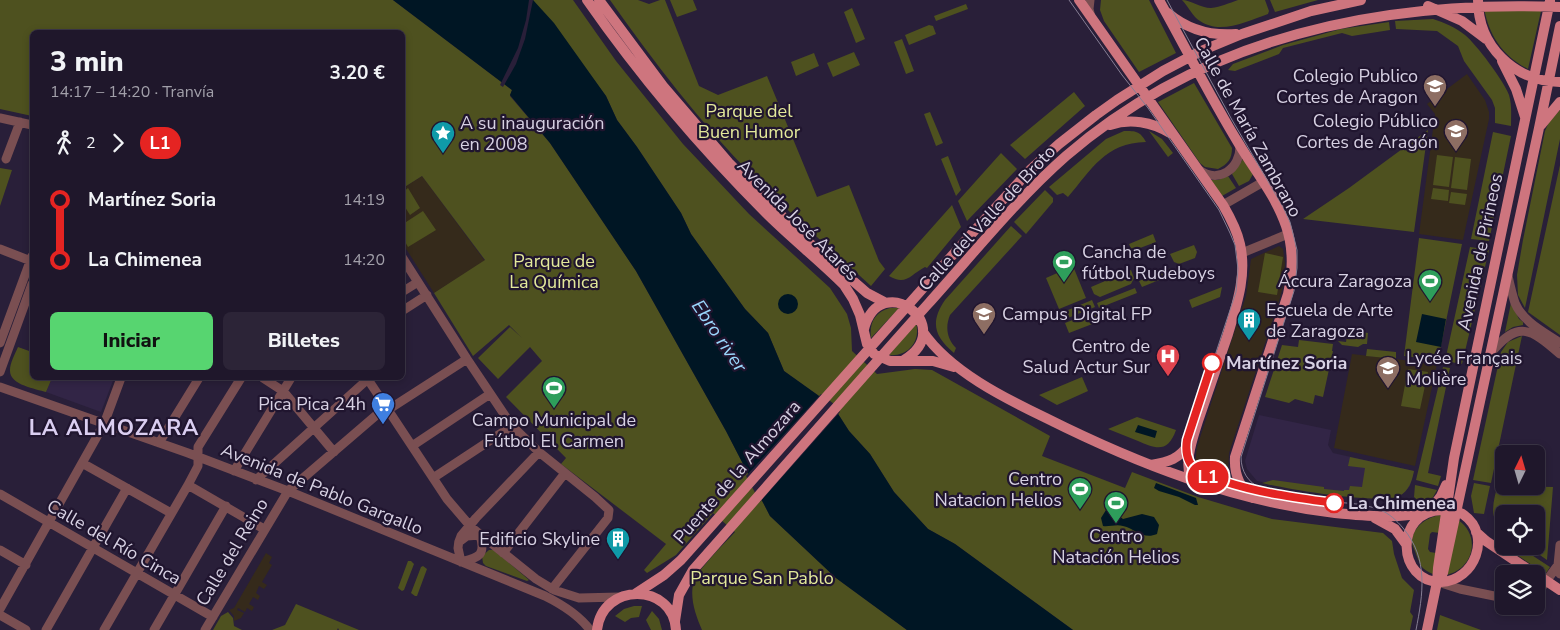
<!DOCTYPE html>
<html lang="es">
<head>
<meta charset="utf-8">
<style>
  :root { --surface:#1f172b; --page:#2c2437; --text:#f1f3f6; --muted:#a19fa9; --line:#3c3647; --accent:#57d570 }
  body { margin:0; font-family:"Nunito Sans",sans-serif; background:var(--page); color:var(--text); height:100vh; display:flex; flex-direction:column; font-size:19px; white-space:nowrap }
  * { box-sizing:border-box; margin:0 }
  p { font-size:16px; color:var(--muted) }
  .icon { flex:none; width:28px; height:28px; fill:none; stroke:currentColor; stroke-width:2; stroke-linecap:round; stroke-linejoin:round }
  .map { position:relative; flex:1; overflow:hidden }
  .side { position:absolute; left:30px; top:30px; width:375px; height:350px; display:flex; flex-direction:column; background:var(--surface); border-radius:8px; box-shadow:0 2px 8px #0003,0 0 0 1px var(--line) }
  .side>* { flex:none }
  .badge { padding:0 10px; border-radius:16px; font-size:18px; line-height:32px }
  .needle { width:32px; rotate:5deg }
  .buttons { position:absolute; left:1495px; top:445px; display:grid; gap:10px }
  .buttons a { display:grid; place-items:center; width:50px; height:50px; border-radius:8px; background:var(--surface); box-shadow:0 2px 8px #0003,0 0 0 1px var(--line); font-size:25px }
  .map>.badge { position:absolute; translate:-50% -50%; box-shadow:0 0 0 2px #fff }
  .legs { display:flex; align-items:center; gap:8px; height:55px; padding:0 20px; font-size:16px }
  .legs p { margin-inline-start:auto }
  .summary { display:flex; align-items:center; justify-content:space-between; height:85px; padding:0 20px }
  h1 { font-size:28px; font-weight:800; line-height:38px }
  .button { display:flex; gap:10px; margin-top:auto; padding:10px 20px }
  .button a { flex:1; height:58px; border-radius:8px; background:var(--accent); color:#111; font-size:20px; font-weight:800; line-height:58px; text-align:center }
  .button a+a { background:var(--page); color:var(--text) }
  ul { padding:0 20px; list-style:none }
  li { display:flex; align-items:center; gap:18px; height:60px; font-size:19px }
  li i { display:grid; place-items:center; width:8px; height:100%; margin:0 6px; background:currentColor }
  li i::after { content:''; width:12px; height:12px; margin:-6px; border:4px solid; border-radius:50%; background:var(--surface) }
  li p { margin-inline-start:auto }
  li:first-child i { background:linear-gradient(#0000 50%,currentColor 0) }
  li:last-child i { background:linear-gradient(currentColor 50%,#0000 0) }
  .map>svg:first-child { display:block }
</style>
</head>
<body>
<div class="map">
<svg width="1560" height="630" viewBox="0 0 1560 630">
  <rect width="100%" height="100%" fill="#291f39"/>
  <path fill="#322546" d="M52 378H114L101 412 46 392Z
    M1259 415 1331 430 1328 445 1333 453 1414 471 1410 486 1402 494 1395 497 1378 498 1307 492 1257 481 1247 469 1245 461Z"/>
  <path fill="#352a1b" d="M1467 74 1485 100 1489 112V119L1463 240 1419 234 1435 114 1427 104Z
    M422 176 485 261 434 293 403 244V188Z
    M1279 246 1283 249 1285 263 1284 282 1280 298 1229 453 1228 473 1195 463 1197 447 1246 296 1251 259Z
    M1352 354 1437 364 1415 466 1334 448Z
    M266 553 272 557 269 563 272 565 262 582 267 585 264 589 259 586 256 593 260 596 258 600 253 597 249 604 254 607 252 611 247 608 245 612 238 608 237 610 244 613 241 618 234 621V616L229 610 234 608Z"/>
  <path fill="#4e511f" d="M0 0H393L512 90 510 96 550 143 636 271 726 431 770 516 836 578 907 630H702C696 616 690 600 693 584 695 572 725 543 735 532L713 513 676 555 647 573 644 570 666 544 561 464 566 458 506 397 542 361 530 347 498 379 478 358 510 327 522 338 509 325 473 356 434 293 485 260 422 176 403 188 402 32H32V116L0 109Z
    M533 0H573L616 61 683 144 749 214 830 288 847 314 851 328 852 351 877 374 915 369 932 370 1050 436 1042 456 1125 488 1132 472 1198 497 1272 519 1383 533 1392 541 1394 554 1402 578 1414 590 1410 612 1413 616 1410 630H1073L955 544 928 529 894 492 870 454 849 431 833 406 784 371 768 333 745 309 691 234 681 213 637 147 617 120 606 96Z
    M610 0H638L649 4 660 0H665L699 86 718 95 767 76 817 197 849 185 879 261 885 269 871 286C832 250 791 215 754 177 700 123 654 62 610 0Z
    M670 0H693L697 10 677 17Z
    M1101 0H1149L1176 53 1139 72 1104 21 1100 10Z
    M1182 0C1190 0 1201 8 1211 8 1221 7 1229 3 1238 0 1246 0 1257 0 1265 0L1269 11 1268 14C1248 21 1220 35 1200 21 1193 17 1188 6 1182 0Z
    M1270 0H1318L1275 12Z
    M966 4 968 9 936 21 934 16Z
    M852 8 865 39 856 43 844 12Z
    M1484 8 1541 11 1528 69C1503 56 1489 36 1484 8Z
    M1433 19C1445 23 1455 27 1465 35 1476 44 1504 81 1509 95 1512 105 1511 115 1511 126L1495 123V108L1492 100 1464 61 1458 46 1437 31 1396 29 1395 21Z
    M1389 22 1390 30 1352 36 1342 33 1283 48 1279 54 1235 71 1228 70 1233 64 1283 45 1341 29Z
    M929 25 933 26 936 34 909 45 905 35Z
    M902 39 914 71 906 74 894 42Z
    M854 52 860 65 833 77 827 63Z
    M814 53 819 66 796 76 791 62Z
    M1194 83 1232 148C1232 159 1228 164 1218 169L1205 167 1200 163 1158 102Z
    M1074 92 1085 106 1025 159 1010 145Z
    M1560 110V139L1525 308 1518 295 1517 275 1523 240 1545 131 1549 122Z
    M930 112 943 143 936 146 924 114Z
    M1428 130 1414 232 1303 219 1349 188Z
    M1124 131C1136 131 1140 131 1146 142 1105 143 1092 169 1068 197L1063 193 1057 195 1049 187 1106 139Z
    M1149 131 1162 139 1173 153 1168 157Z
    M1493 132 1511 136 1489 241 1471 239Z
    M1001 153 1017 169 967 221 958 201Z
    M1437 155 1453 157 1449 187 1433 185Z
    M948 156 961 190 956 196 941 159Z
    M1455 157 1471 159 1467 190 1451 188Z
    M1243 159 1253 174 1249 181 1239 186 1232 174 1238 167Z
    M1560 165V335L1528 312Z
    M0 168 12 170 0 206Z
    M1228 176 1236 188 1222 196 1208 180H1218Z
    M408 188 420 208 410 215 403 204V192Z
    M1433 188 1449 190 1448 201 1431 199Z
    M1045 190 1053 198V202L1026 234 1014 222Z
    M1451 192 1467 194 1465 205 1449 203Z
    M952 205 961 227 927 268 925 267C910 275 906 286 889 276Z
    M423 211 436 230 408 247 403 238V224Z
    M1011 226 1022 236 950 315C945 327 947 339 956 348L954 353C934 336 930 322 945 300Z
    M1153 234 1156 242 1132 251 1129 244Z
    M1419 238 1462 244 1438 360 1404 356Z
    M1194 245 1197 252 1195 258 1179 264 1174 262 1170 254Z
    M1470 247 1489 250 1462 364 1445 361Z
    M1265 253 1283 257 1277 295 1258 292Z
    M1073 266 1086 298 1059 309 1046 278Z
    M1171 268 1174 274 1142 287 1139 281Z
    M1131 270 1134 278 1131 284 1100 297 1094 294 1091 287Z
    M1222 287 1220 297 1192 308 1189 300Z
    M1135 288 1137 293 1099 308 1097 303Z
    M1092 300 1095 307 1063 320 1061 313Z
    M1511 303 1519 319 1523 322V325L1513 327 1505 332Z
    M890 308H899L871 338C869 323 875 312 890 308Z
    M1096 311 1100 321 1069 333 1065 323Z
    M916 323C921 341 908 357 889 355Z
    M1348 330 1368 333 1367 344H1363L1358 347 1342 345 1338 341 1346 342Z
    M1522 336 1491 483 1473 480 1501 352 1508 342Z
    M1299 340 1333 344 1332 351H1333L1323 397 1315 395 1313 404 1295 399 1289 403 1265 397 1282 345 1298 347Z
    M18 347 32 352V378H52L46 392C36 389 9 385 10 370 10 363 15 354 18 347Z
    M1367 349 1396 352V359L1366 356Z
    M1443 367 1450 368 1428 473 1441 476 1438 486 1416 480Z
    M1408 369 1428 372 1420 409 1401 406Z
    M1082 377 1088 391 1057 405 1039 395Z
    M1137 417 1176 430C1168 453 1156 449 1138 441 1128 437 1118 433 1108 429Z
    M1350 457 1414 471C1412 481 1409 491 1399 496 1380 505 1286 489 1262 483L1273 480 1324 487V489L1344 491V490H1349L1350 486 1362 487 1365 468 1348 466Z
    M1474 483 1490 486 1484 514 1474 513 1471 496Z
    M1498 483 1504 484V486L1553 487 1547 560 1527 546H1536V514H1504V531C1487 518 1494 501 1498 483Z
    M1415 485 1437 490 1432 499 1424 505 1414 497Z
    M1442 515 1440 533 1432 532 1430 534 1428 549 1430 552 1436 553 1433 574C1420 568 1421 566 1416 554 1415 550 1412 546 1412 542 1412 527 1428 516 1442 515Z
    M1458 520C1482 536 1473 570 1446 575Z
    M1501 535 1504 537V546H1518L1550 567 1546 573H1544L1499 543Z
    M489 550H494L529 580 527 581 486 566 483 563 482 556Z
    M408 561H411L414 564 404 590 402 591 398 588Z
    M423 566 427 569 417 596H415L411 593 421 567Z
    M296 604 359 630H339L338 628 337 630H272L285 625Z
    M634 606H642L639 617 631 618 625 622 615 616 624 609Z
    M652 611 659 619 662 630H651L646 620Z
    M228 612 233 618 234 626 242 630H213L221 616Z
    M1440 615 1481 630H1437Z"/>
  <path fill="#001624" d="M393 0H533L554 23 606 96 617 120 637 147 681 213 691 234 745 309 768 333 784 371 833 406 849 431 870 454 894 492 928 529 955 544 1073 630H907L836 578 770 516 726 431 636 271 550 143 510 95 512 90Z
    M778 304a10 10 0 1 1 20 0a10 10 0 1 1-20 0Z
    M1422 314 1446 319 1441 347 1416 342Z
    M1138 425 1157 431 1155 438 1135 432Z
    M1156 483 1196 498 1198 505H1195L1179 497 1159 491 1154 488Z
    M1106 510 1112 511 1123 519 1142 514 1154 517 1159 525 1157 534C1143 540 1136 529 1123 526 1116 524 1109 527 1103 526L1101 518Z"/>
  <path fill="#291f39" d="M529 0H533L525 39 516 64 503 87 500 85 518 48 526 20Z
    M821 394 834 404 840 412 760 502 746 476Z"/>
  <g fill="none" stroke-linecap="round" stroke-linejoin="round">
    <path stroke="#7a4f52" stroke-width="9" d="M1090 0 1089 9 1091 17
      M0 118 32 125
      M6 159 20 122
      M1198 169C1218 185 1241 169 1240 145
      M1223 205 1263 182
      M0 249 31 261
      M1242 253 1288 234
      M402 257 467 359 512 426 539 452 595 497 609 510 608 518 552 589
      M1508 276C1510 285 1512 294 1515 303 1523 322 1544 332 1560 343
      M402 292 418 282
      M402 311 427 295
      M0 343 32 256
      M1491 353C1518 320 1530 328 1560 354
      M0 372 32 284
      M263 378 283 391 334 452
      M367 378 447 499 471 527 536 579 554 590 579 598 619 597
      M0 387 188 453 288 491 545 596C561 604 579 615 590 630
      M159 443 199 378
      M412 446 490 394
      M82 463 171 513
      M234 471 291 378
      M433 478 512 426
      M256 480 368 379
      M188 485 264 529
      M0 494 213 617
      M459 542 467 536 480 535C486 556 479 557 461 562L458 548C458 544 459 540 461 536L476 518 539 452
      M1560 545 1558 565 1560 574
      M0 550 26 565
      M503 553 565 473
      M1438 582 1460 589 1504 598
      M1536 595 1558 565
      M0 609 104 424 121 378
      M0 615 26 630
      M46 630 127 488
      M104 630 188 485 198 466V447L241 378
      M154 630 226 506
      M205 630 288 491 380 412 394 406 467 359"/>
    <path stroke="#ce757e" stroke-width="10" d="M587 0C640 76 700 147 766 213 791 238 819 260 844 285L853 299 860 315 867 344 874 354 890 361H933L954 367
      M599 0 663 86 729 163 806 240 867 293 886 303
      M1079 0 1223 205C1230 217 1237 230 1240 244 1247 275 1237 304 1228 334 1218 363 1208 392 1198 421 1192 441 1184 461 1191 481
      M1159 0C1186 48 1210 97 1239 144 1255 171 1276 196 1286 226 1294 249 1293 271 1288 294L1235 457C1234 474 1240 488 1252 498
      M1478 0C1478 46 1514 81 1560 82
      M1428 6 1462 21 1486 39
      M1168 13C1188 30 1210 36 1236 34
      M1502 61 1516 89 1525 117
      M1110 125C1130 118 1152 122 1170 133
      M1541 125 1560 102
      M864 329C880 268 959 326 904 360
      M923 332C950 371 1004 398 1046 418 1138 464 1233 501 1335 513 1366 516 1399 519 1429 512
      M1151 465C1169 462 1179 459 1189 444
      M1442 510C1449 510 1458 510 1464 515 1492 535 1475 581 1441 582 1397 583 1393 511 1442 510Z
      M1429 512 1441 496 1446 485
      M1375 518 1395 529 1406 544
      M1476 532 1486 541 1535 574
      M1443 573 1539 128 1560 26
      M1536 574 1560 590
      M635 594 664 575 681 560 966 240 1030 170 1059 144 1096 115 1117 100 1163 71 1201 51 1242 34 1311 11 1361 0
      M675 621 679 595 693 570C771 482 849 392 928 304 973 254 1016 200 1066 156 1205 36 1379 0 1560 7
      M597 630C602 582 673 582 676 630
      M1427 630 1437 582 1438 568 1454 458 1550 1"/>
    <path stroke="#867e94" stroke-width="1" d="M1069 0 1122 75 1148 108 1219 210 1230 233 1235 245 1238 269 1236 292 1187 440C1185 452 1188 463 1197 471 1204 477 1214 479 1222 481 1253 491 1286 496 1319 501 1338 503 1361 502 1380 510 1389 513 1397 521 1403 528 1429 559 1423 594 1416 630
      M1167 0 1232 120 1283 207 1290 222 1297 250V268L1294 291 1241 457C1241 471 1248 483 1261 488"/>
  </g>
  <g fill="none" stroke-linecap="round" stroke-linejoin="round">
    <g stroke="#fff" stroke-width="11">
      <path id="line-1" d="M1212 363 1187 440C1185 452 1188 464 1198 472 1205 477 1215 479 1223 481 1259 493 1297 498 1334 503"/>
    </g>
    <use href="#line-1" stroke="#e52422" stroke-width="8"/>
  </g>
  <defs>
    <g id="school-pin" transform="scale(1.25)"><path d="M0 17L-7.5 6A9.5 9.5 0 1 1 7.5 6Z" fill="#8d6e63" stroke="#20152f"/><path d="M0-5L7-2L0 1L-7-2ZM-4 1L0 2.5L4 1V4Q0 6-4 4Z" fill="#fff"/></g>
    <g id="sight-pin" transform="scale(1.25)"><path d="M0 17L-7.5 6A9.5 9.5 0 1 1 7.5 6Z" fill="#0f9aa8" stroke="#20152f"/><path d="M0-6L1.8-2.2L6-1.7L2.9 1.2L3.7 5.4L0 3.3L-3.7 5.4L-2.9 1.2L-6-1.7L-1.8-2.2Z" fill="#fff"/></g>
    <g id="stadium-pin" transform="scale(1.25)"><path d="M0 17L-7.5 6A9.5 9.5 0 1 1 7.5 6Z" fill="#2e9e5b" stroke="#20152f"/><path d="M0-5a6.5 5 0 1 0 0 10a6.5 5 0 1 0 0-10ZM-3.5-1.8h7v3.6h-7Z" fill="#fff"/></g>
    <g id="building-pin" transform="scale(1.25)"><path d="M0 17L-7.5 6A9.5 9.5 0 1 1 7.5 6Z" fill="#0f9aa8" stroke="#20152f"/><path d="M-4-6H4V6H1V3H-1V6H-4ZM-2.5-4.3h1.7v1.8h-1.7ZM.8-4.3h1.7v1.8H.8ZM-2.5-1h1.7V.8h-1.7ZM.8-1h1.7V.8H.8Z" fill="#fff"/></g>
    <g id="hospital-pin" transform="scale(1.25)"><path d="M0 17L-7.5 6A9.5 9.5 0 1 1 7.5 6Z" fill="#e0444e" stroke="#20152f"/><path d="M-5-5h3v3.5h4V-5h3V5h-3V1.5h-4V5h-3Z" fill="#fff"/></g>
    <g id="supermarket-pin" transform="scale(1.25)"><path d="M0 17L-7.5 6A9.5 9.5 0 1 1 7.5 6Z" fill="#3f7fe0" stroke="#20152f"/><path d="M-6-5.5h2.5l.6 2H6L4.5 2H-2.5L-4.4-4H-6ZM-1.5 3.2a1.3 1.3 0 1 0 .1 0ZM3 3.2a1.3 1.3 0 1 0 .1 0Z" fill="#fff"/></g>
  </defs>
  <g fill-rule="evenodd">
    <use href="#school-pin" x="1435" y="86"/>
    <use href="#school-pin" x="1456" y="131"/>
    <use href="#sight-pin" x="443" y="133"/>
    <use href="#stadium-pin" x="1064" y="262"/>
    <use href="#stadium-pin" x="1430" y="281"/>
    <use href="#school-pin" x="984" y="314"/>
    <use href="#building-pin" x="1249" y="320"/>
    <use href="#hospital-pin" x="1168" y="356"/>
    <use href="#school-pin" x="1388" y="368"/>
    <use href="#stadium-pin" x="554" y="388"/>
    <use href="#supermarket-pin" x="383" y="404"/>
    <use href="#stadium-pin" x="1080" y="489"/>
    <use href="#stadium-pin" x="1116" y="503"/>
    <use href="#building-pin" x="618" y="539"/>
  </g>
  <g fill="#fff" stroke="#e52422" stroke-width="2.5">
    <circle cx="1212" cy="363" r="9"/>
    <circle cx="1334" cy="503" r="9"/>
  </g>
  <g text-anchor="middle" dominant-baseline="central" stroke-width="4.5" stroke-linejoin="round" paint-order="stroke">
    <g font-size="18" fill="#d7d1e3" stroke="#20152f" text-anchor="end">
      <text x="1418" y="76">Colegio Publico<tspan x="1418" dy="21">Cortes de Aragon</tspan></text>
      <text x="1438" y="121">Colegio Público<tspan x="1438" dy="21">Cortes de Aragón</tspan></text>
      <text x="460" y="123" text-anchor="start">A su inauguración<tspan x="460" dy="21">en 2008</tspan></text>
      <text x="1082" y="252" text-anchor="start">Cancha de<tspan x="1082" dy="21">fútbol Rudeboys</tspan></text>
      <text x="1412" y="281">Áccura Zaragoza</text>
      <text x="1266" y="310" text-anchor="start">Escuela de Arte<tspan x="1266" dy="21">de Zaragoza</tspan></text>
      <text x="1002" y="314" text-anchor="start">Campus Digital FP</text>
      <text x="1150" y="346">Centro de<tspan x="1150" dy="21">Salud Actur Sur</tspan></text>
      <text x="1406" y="358" text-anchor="start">Lycée Français<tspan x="1406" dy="21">Molière</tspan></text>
      <text x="366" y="404">Pica Pica 24h</text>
      <text x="554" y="420" text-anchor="middle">Campo Municipal de<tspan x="554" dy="21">Fútbol El Carmen</tspan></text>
      <text x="1062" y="479">Centro<tspan x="1062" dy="21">Natacion Helios</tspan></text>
      <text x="1116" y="536" text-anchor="middle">Centro<tspan x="1116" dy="21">Natación Helios</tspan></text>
      <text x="600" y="539">Edificio Skyline</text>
    </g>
    <g font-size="18" fill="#e3e99a" stroke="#20152f">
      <text x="749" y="111">Parque del<tspan x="749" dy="21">Buen Humor</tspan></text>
      <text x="554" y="261">Parque de<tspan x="554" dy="21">La Química</tspan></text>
      <text x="762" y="578">Parque San Pablo</text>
    </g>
    <g font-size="18" fill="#d7d1e3" stroke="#20152f">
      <text transform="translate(1248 127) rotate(61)">Calle de María Zambrano</text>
      <text transform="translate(987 218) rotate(-47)">Calle del Valle de Broto</text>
      <text transform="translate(798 220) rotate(45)">Avenida José Atarés</text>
      <text transform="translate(1480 252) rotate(-78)">Avenida de Pirineos</text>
      <text transform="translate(737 472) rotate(-49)">Puente de la Almozara</text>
      <text transform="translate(322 489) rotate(22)">Avenida de Pablo Gargallo</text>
      <text transform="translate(114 542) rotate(30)">Calle del Río Cinca</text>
      <text transform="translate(232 552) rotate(-59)">Calle del Reino</text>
    </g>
    <g font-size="18" font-weight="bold" fill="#d7d1e3" stroke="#20152f" text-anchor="start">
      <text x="1226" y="363">Martínez Soria</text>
      <text x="1348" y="503">La Chimenea</text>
    </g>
    <g font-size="19" font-style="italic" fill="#99d6fb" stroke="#20152f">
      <text transform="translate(719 336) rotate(56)">Ebro river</text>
    </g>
    <g font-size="22" font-weight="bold" letter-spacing="1" fill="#dacef1" stroke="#20152f">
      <text x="114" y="428">LA ALMOZARA</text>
    </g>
  </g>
</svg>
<div class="buttons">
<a><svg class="needle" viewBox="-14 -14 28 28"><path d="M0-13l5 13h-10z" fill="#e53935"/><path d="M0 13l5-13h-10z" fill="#a19fa9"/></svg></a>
<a><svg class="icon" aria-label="locate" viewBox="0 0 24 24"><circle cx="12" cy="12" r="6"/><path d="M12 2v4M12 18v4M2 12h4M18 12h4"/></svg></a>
<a><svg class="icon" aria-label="layers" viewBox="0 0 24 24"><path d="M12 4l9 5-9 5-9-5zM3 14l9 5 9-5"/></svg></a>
</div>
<b class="badge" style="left:1208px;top:477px;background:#e52422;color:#fff">L1</b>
<section class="side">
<div class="summary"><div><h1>3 min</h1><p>14:17 – 14:20 · Tranvía</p></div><b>3.20 €</b></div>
<div class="legs"><svg class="icon" aria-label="walk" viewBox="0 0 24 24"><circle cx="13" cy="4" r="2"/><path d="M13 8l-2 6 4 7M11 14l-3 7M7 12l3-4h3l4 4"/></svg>2<svg class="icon" aria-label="forward" viewBox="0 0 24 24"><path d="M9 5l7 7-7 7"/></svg><b class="badge" style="background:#e52422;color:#fff">L1</b></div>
<ul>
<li><i style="color:#e52422"></i><b>Martínez Soria</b><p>14:19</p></li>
<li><i style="color:#e52422"></i><b>La Chimenea</b><p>14:20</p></li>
</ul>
<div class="button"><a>Iniciar</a><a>Billetes</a></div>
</section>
</div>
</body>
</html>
